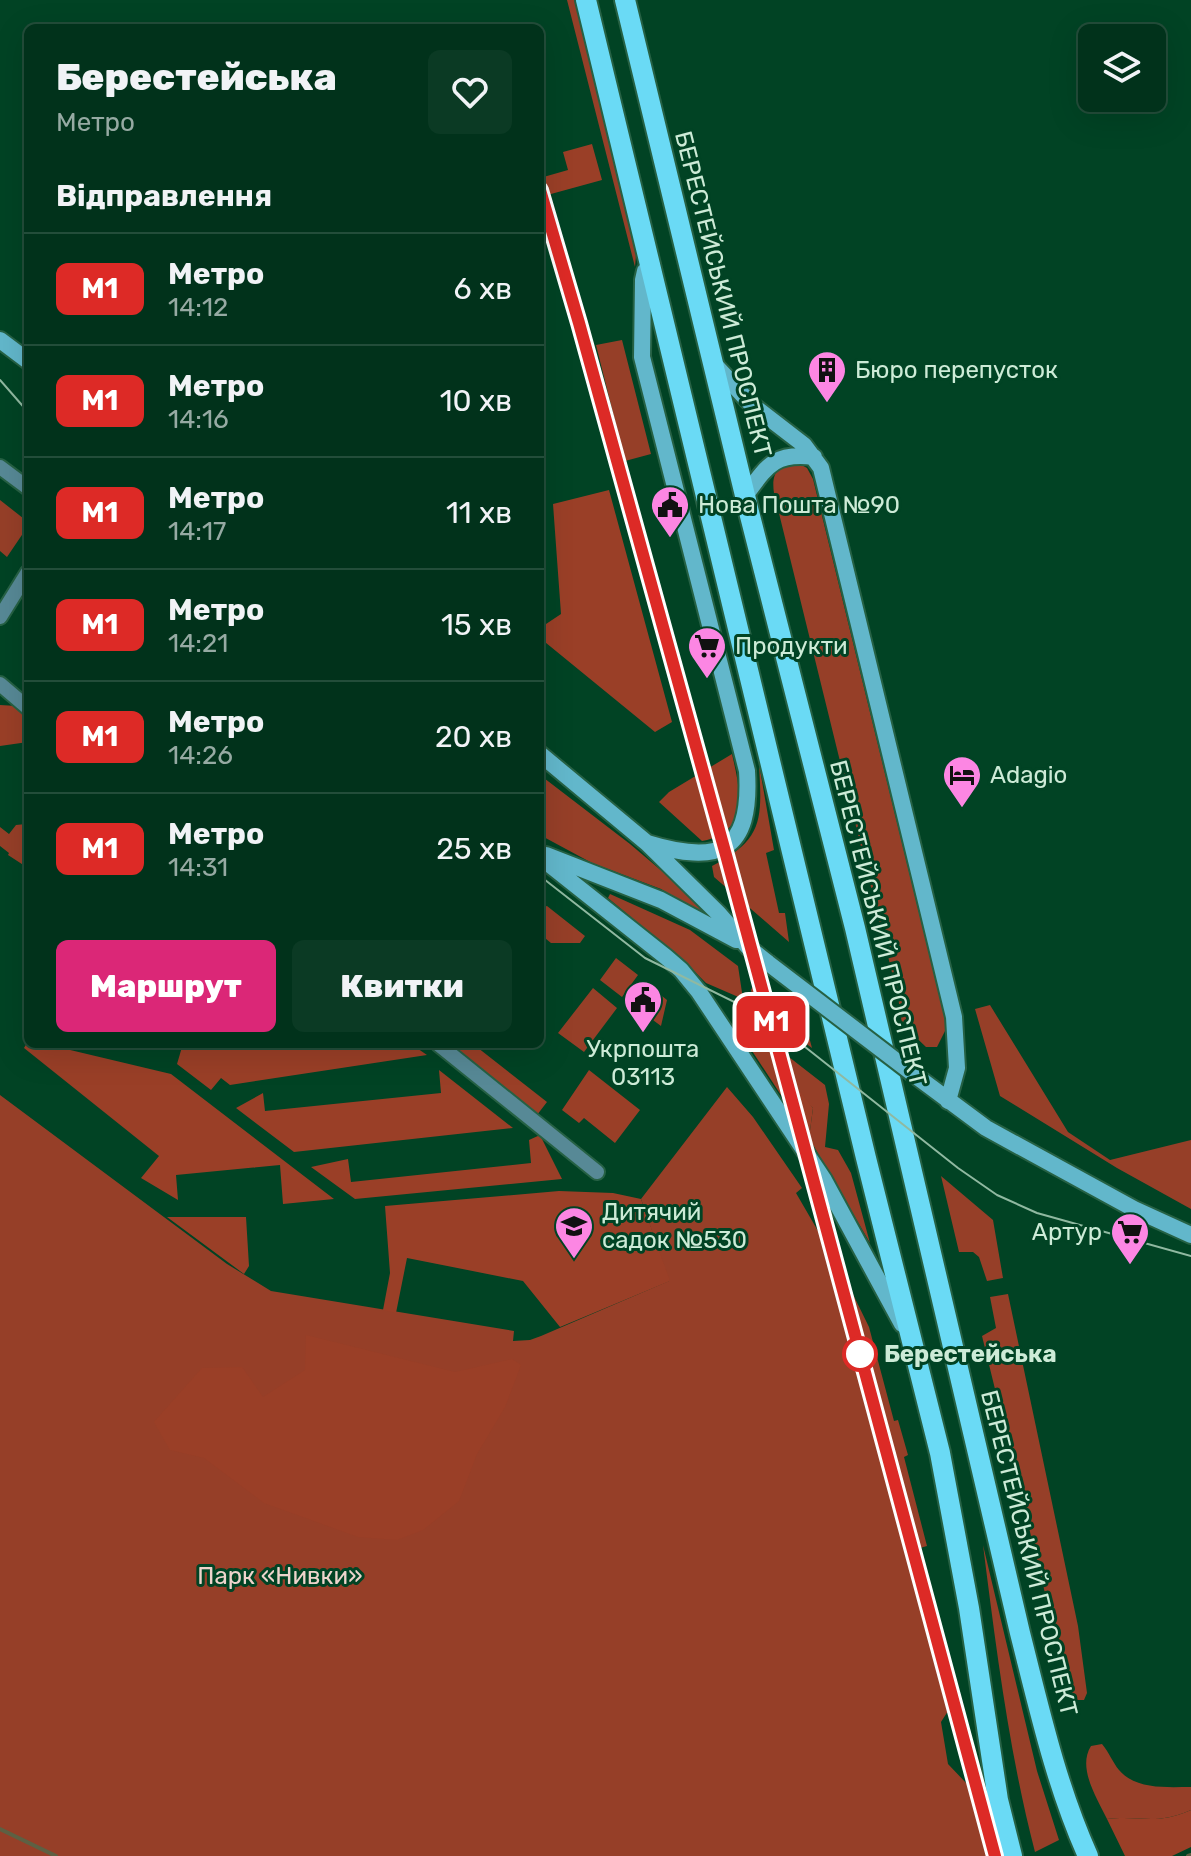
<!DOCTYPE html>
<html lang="uk">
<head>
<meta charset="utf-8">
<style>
  :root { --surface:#01321b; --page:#0b3a24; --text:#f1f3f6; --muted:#96aaa3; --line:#234d3a; --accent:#db2777 }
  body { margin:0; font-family:Rubik,sans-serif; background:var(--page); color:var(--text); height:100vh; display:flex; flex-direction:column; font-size:30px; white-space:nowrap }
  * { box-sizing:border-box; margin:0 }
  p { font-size:26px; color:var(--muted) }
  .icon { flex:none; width:44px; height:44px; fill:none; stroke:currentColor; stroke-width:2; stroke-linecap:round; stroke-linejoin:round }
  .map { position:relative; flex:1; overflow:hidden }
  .side { position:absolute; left:24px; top:24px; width:520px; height:1024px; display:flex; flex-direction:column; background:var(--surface); border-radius:12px; box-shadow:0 8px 32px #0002,0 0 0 2px var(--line) }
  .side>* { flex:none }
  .badge { padding:0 16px; border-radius:12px; font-size:28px; line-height:52px }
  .buttons { position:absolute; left:1078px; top:24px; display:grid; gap:16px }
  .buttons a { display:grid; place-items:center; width:88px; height:88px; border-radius:12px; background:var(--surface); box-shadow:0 8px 32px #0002,0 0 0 2px var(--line); font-size:40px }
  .map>.badge { position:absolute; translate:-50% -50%; box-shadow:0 0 0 4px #fff }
  h2 { padding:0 32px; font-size:30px; line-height:72px }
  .round { display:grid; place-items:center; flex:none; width:84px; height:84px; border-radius:12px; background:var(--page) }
  .headline { display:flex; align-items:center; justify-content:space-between; height:136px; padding:0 32px }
  h1 { font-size:38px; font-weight:800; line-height:60px }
  .cta { display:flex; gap:16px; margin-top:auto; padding:16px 32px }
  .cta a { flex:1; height:92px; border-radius:12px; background:var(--accent); color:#fff; font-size:32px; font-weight:800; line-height:92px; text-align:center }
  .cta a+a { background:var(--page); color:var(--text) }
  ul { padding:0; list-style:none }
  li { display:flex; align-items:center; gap:24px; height:112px; padding:0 32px; border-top:2px solid var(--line) }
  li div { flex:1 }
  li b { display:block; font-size:30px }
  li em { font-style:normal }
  li .badge { min-width:88px; font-weight:700; text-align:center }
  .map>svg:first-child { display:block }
</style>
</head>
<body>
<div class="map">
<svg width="1191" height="1856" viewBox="0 0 1191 1856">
  <rect width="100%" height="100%" fill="#014324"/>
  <path fill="#963f28" d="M567 0H578L637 244 635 267Z
    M622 340 651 454 625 461 596 345Z
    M798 463 807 468 813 479 947 1027 937 1047H926L902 1024 898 997 774 493C771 473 778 464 798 463Z
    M0 500 28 522V526L7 557 0 551Z
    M759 764 774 850 766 853 779 913H785L789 942 714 877 712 866C764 839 762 819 759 764Z
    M540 775 630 844 717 918 714 921 661 889 592 863 540 835Z
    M26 824 28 825V868L8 855 9 853 0 846V827L9 834 16 825Z
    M610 894 690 930 738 966 743 999 706 983 686 963 608 898Z
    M547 906 585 936 580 943H551L540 934V908Z
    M616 958 638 975 622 997 600 980Z
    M646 983 667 1000 661 1026 634 1006 636 996Z
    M754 984 805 1022 812 1048 755 1006 751 990Z
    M593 988 617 1008 584 1052 558 1033Z
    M990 1005 1068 1132 1110 1160 1191 1140V1209L1117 1168 1000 1096 975 1009Z
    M749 1026 825 1085 829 1104 825 1147 838 1150 851 1173 870 1243 809 1138 813 1108 741 1034Z
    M727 1087 753 1117 802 1188 796 1193 843 1274 869 1327 894 1421 898 1420 908 1455 904 1457 927 1546 913 1550 934 1633 948 1711 941 1722 948 1764 968 1785 987 1856H0V1095L227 1264 271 1291 514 1331 513 1341 530 1340 541 1336 669 1281 641 1199Z
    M941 1176 993 1220 1003 1278 987 1281 979 1257 973 1252H959Z
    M1008 1294 1078 1626 1087 1693 1084 1700H1077L1072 1696 1067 1683 982 1336 996 1328 990 1297Z
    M983 1545 1037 1771 1059 1840 1035 1852C1009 1752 996 1648 983 1545Z
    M1102 1744C1109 1752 1113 1763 1119 1770 1136 1790 1167 1787 1191 1787V1810C1155 1826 1142 1815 1107 1819 1097 1798 1077 1768 1091 1746Z"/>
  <path fill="#9a3f27" d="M592 144 602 180 540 197V178L568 170 563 152Z
    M609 490 672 722 655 732 540 638V628L561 614 553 504Z
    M0 705 17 706 28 715V742L0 746Z
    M732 754C740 789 751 832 702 841L659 802 669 792Z
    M741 1034 767 1050 813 1108 809 1138Z
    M28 1041V1044H45L171 1074 334 1199 283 1204 280 1165 176 1175 178 1200 141 1178 159 1156 24 1048Z
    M212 1044H411L427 1055 230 1085 221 1078 211 1090 177 1064 182 1047Z
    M447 1044H473L547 1102 537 1115Z
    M439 1070 513 1128 294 1152 236 1108 263 1093 265 1111 441 1093Z
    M589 1070 640 1110 615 1143 584 1118 579 1123 562 1110Z
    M540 1135 562 1179 355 1199 311 1167 348 1159 351 1182 531 1163 529 1140Z
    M559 1191 613 1193 641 1199 670 1281 560 1327 523 1281 407 1258 396 1313 383 1310 390 1273 385 1206Z
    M167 1217H246L249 1266 244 1274Z
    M306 1335 455 1372 512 1359 521 1365 505 1407 477 1454 459 1501 423 1530 397 1540 358 1537 264 1503 204 1458 170 1450 154 1422 202 1368 242 1367 263 1397 305 1370Z
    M1191 1810V1847L1172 1856H1125L1107 1819C1142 1815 1155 1826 1191 1810Z"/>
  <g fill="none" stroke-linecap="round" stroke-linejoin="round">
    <path stroke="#5d6043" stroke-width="4" d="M0 1829 56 1856
      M1188 1856 1191 1855"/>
    <g stroke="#266144" stroke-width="18">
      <path id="minor" d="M0 467 28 488
        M0 617 28 572
        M0 684 28 708
        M438 1044 597 1172"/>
    </g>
    <g stroke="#266144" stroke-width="20">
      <path id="secondary" d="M0 340 28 361
        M714 364 752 405 804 445 821 468 954 1017 957 1068 948 1101
        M745 496C767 466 774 452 814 457
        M540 754 647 843 719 914 748 947 768 963
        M647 843C719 865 752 853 747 771L642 357 643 280 645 271 652 266
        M546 855 661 900 736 940
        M540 857 666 957 681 970 699 992 824 1180 902 1324
        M916 1076 986 1128 1134 1209 1191 1235"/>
    </g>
    <g stroke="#266144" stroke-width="24">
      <path id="primary" d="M586 0 866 1158 940 1453 969 1608 998 1800 1012 1856
        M625 0 749 512 855 928 1020 1633C1039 1708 1056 1785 1088 1856"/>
    </g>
    <use href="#minor" stroke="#578996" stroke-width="14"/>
    <use href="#secondary" stroke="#62b7cb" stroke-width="16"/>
    <use href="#primary" stroke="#6adaf5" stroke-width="20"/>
    <path stroke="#90b9a1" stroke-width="2" d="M0 380 28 412
      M540 876 645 958 771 1020 958 1168 997 1195 1037 1213 1191 1256"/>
    <g stroke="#266144" stroke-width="20" stroke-linecap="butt">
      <path id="secondary-bridge" d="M768 963 916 1076"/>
    </g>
    <use href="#secondary-bridge" stroke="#62b7cb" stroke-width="16"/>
  </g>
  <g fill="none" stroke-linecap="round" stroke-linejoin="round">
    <g stroke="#fff" stroke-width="18">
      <path id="line" d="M540 190 579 323 726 855 995 1856"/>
    </g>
    <use href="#line" stroke="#dd2a26" stroke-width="12"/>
  </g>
  <defs>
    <g id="building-pin" transform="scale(2)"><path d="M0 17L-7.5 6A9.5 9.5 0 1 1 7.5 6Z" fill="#fc86e3" stroke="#014324"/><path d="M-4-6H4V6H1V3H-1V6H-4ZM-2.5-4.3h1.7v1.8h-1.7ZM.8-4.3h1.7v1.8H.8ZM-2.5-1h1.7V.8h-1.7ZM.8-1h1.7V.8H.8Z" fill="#111"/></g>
    <g id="civic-pin" transform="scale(2)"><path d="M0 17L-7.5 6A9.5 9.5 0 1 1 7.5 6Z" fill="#fc86e3" stroke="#014324"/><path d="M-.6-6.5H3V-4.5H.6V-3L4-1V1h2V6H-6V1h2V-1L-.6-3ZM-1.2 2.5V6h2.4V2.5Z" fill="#111"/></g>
    <g id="supermarket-pin" transform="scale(2)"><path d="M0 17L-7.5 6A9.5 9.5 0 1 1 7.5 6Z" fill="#fc86e3" stroke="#014324"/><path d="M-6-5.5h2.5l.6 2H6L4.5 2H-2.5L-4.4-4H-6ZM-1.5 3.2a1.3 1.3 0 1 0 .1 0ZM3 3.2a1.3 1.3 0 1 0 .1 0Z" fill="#111"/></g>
    <g id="hotel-pin" transform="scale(2)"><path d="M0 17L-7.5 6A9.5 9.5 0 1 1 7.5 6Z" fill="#fc86e3" stroke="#014324"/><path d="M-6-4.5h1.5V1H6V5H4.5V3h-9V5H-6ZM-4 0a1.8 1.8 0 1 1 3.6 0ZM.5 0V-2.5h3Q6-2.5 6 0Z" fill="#111"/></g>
    <g id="school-pin" transform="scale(2)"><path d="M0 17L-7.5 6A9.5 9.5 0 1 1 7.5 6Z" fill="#fc86e3" stroke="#014324"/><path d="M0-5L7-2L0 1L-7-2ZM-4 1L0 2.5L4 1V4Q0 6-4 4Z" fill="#111"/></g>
  </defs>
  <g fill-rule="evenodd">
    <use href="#building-pin" x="827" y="370"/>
    <use href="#civic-pin" x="670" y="505"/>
    <use href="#supermarket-pin" x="707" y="646"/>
    <use href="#hotel-pin" x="962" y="775"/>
    <use href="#civic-pin" x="643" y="1000"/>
    <use href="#school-pin" x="574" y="1226"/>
    <use href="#supermarket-pin" x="1130" y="1232"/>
  </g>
  <circle fill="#fff" stroke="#dd2a26" stroke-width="4" cx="860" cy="1354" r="16"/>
  <g text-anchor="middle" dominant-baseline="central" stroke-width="6" stroke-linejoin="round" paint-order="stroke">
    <g font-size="24" fill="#cdebd7" stroke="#014324">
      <text transform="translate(723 294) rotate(76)">БЕРЕСТЕЙСЬКИЙ ПРОСПЕКТ</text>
      <text transform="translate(878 923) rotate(76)">БЕРЕСТЕЙСЬКИЙ ПРОСПЕКТ</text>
      <text transform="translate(1029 1553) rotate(76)">БЕРЕСТЕЙСЬКИЙ ПРОСПЕКТ</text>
    </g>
    <g font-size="24" fill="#cdebd7" stroke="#014324" text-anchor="start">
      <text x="855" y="370">Бюро перепусток</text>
      <text x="698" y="505">Нова Пошта №90</text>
      <text x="735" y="646">Продукти</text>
      <text x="990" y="775">Adagio</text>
      <text x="643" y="1049" text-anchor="middle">Укрпошта<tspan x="643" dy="28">03113</tspan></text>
      <text x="602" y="1212">Дитячий<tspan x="602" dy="28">садок №530</tspan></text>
      <text x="1102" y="1232" text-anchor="end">Артур</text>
    </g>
    <g font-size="24" font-weight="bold" fill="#cdebd7" stroke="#014324" text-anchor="start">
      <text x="884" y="1354">Берестейська</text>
    </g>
    <g font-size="24" fill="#eed4cc" stroke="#014324">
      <text x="280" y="1576">Парк «Нивки»</text>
    </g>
  </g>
</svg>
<div class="buttons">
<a><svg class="icon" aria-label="layers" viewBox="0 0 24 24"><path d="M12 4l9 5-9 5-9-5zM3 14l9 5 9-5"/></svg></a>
</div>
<b class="badge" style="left:771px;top:1022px;background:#dd2a26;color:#fff">M1</b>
<section class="side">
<div class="headline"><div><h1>Берестейська</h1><p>Метро</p></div><a class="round"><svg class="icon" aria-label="heart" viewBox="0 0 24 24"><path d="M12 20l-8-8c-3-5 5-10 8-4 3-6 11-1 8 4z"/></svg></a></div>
<h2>Відправлення</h2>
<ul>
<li><span class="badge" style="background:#dd2a26;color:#fff">M1</span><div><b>Метро</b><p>14:12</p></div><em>6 хв</em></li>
<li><span class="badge" style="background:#dd2a26;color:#fff">M1</span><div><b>Метро</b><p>14:16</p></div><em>10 хв</em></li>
<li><span class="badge" style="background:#dd2a26;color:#fff">M1</span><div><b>Метро</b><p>14:17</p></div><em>11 хв</em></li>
<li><span class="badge" style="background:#dd2a26;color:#fff">M1</span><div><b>Метро</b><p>14:21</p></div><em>15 хв</em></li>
<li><span class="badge" style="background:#dd2a26;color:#fff">M1</span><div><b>Метро</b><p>14:26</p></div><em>20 хв</em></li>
<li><span class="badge" style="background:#dd2a26;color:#fff">M1</span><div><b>Метро</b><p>14:31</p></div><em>25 хв</em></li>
</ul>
<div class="cta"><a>Маршрут</a><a>Квитки</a></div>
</section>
</div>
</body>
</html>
